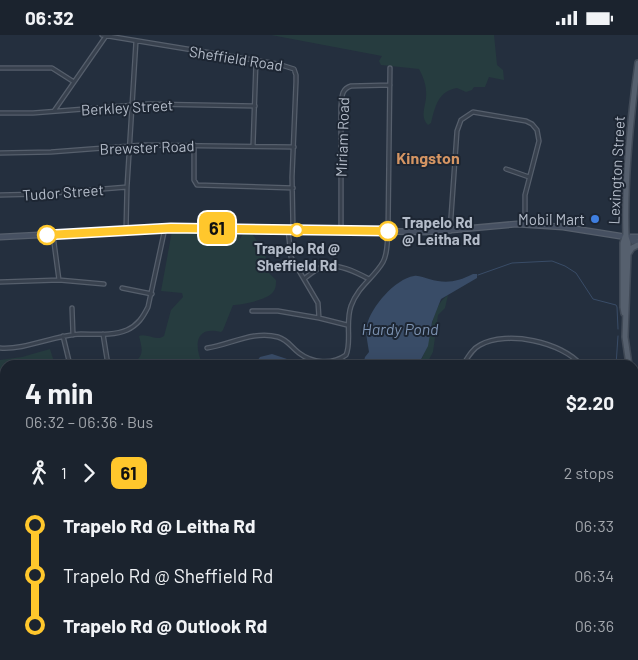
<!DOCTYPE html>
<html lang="en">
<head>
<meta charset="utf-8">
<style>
  :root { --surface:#1b232e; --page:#282f3a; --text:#f1f3f6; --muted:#a0a4aa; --line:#39404a }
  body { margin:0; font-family:Barlow,sans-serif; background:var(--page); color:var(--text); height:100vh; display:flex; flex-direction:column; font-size:19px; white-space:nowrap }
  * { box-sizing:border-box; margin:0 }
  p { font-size:16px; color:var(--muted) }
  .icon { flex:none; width:28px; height:28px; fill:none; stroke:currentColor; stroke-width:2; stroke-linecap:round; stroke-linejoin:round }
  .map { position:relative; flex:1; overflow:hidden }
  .sheet { position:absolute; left:0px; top:325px; width:639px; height:300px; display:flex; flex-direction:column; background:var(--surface); border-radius:15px 15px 0 0; box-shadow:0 5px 20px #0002,0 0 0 1px var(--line) }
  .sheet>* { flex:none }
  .badge { padding:0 10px; border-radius:8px; font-size:18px; line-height:32px }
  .map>.badge { position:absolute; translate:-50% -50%; box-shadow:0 0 0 2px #fff }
  .legs { display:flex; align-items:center; gap:8px; height:55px; padding:0 25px; font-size:16px }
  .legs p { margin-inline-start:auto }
  .head { display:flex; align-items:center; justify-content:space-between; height:85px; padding:0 25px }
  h1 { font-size:28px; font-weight:700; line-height:38px }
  ul { padding:0 25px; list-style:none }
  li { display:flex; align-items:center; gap:18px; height:50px; font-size:19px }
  li i { display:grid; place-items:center; width:8px; height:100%; margin:0 6px; background:currentColor }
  li i::after { content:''; width:12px; height:12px; margin:-6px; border:4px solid; border-radius:50%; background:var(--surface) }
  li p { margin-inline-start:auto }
  li:first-child i { background:linear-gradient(#0000 50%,currentColor 0) }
  li:last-child i { background:linear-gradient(currentColor 50%,#0000 0) }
  .status { display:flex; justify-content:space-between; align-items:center; height:35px; padding:0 25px; background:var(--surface); direction:ltr }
  .status svg { height:14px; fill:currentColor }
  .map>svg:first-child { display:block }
</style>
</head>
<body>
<div class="status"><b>06:32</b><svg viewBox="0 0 49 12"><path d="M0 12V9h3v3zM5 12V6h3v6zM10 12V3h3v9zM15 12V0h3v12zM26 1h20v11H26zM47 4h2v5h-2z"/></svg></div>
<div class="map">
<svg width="638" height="625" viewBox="0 0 638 625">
  <rect width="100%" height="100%" fill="#242f3e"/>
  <path fill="#263c3f" d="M271 0H494L497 30 503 35 504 45 489 42 485 52H474L472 55 466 57 457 53C438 56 435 72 431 88L428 90C420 82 425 73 426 63 427 52 424 43 419 34L381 30 379 26 382 21Z
    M172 196 240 197V204L243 199H252C255 201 264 219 267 224 265 238 268 236 276 245 276 249 276 254 273 257 268 265 240 270 233 270L223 295 221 297C194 290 194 312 203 330H138L136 326C145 319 141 310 139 301 148 298 155 307 164 301L171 275 183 262 182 258 161 256Z
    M448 260 445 273 438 280 433 317 426 330H418C433 310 428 273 448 260Z
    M50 314 54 327 48 330H5V420L0 419V325L22 322Z
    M634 391 638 401V441L634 438Z
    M295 620H361L360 625H295Z"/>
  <path fill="#394c67" d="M473 239H477V243L441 264 432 287 428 311 418 330H363L365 322 369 317C368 309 365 298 367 290 371 272 395 244 414 241 419 240 424 243 429 244 446 249 457 247 473 239Z
    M272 319 302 329V330H254L260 322Z"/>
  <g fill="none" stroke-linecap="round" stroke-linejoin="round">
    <path stroke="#394c67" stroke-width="1" d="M478 240 512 228 552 226 565 231 576 238 593 264 616 270 617 272 618 294
      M616 330 618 301
      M634 381V387
      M634 389V390
      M634 392 638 396"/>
    <g stroke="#565f6c" stroke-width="5.5">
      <path id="street" d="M102 0 278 29 294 34 296 40V47L292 142 293 194
        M0 33H52L74 47
        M54 76 106 1
        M0 78H33L148 69 255 71
        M194 110V145L197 150 293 153
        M253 111 256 26
        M0 118 51 117 143 110 294 112
        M506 134 529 142
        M0 160 42 159 127 152
        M288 194 291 222 318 268 319 283
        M126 195 127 152 136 6
        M341 196V71C342 62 341 54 351 51L390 50
        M450 196 457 96 461 85 473 77 526 86 532 89 537 95 539 106 525 160V190
        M53 200 59 245
        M304 244C309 240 315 235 321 232 336 227 356 237 369 244
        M0 247 59 245 104 249
        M122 253 152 259
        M72 273 73 300
        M252 276H278L319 283 347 290
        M103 299 108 330
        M63 301 70 330
        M0 313C26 315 54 300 81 299 96 299 113 301 127 295 138 290 143 282 148 272L165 193
        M207 313C230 310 253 295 278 302 288 305 291 312 299 318 312 328 332 330 346 320 352 307 345 288 351 271 358 251 374 243 383 227 388 218 387 206 388 197L390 33
        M463 330C468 322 472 314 480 310 507 295 562 307 581 330
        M634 439 638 443
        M0 588 5 583
        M230 620V625
        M261 620V625
        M292 620V625
        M449 620 473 625
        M540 620 543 625
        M120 625 121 620
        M159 625 160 620
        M198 625 199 620
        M364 625 365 620
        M399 625 400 620
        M434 625 435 620"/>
    </g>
    <g stroke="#565f6c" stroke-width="7">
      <path id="secondary" d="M0 202 174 193 429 197 517 189 563 192 626 202H638
        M626 202 633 206 638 207"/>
    </g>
    <g stroke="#414a57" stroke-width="8">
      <path id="primary" d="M628 219 632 213 638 210
        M624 278 623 272V208L625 202
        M629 330 625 302 628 219V208L626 202C624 143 630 86 638 28
        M634 347 638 360"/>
    </g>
    <use href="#street" stroke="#38414e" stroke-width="3"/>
    <use href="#secondary" stroke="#465061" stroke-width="4.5"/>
    <use href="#primary" stroke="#56606e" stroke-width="5"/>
  </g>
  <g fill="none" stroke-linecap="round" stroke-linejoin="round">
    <g stroke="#fff" stroke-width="11">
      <path id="line-1" d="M47 200 171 193 388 196"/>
    </g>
    <use href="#line-1" stroke="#ffc72c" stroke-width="8"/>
  </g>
  <circle fill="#3f7fe0" stroke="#1d2633" stroke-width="2" cx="595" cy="184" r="5"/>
  <g fill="#fff" stroke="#ffc72c" stroke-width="2.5">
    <circle cx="297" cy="195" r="6"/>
    <circle cx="388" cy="196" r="9"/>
    <circle cx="47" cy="200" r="9"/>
  </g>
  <g text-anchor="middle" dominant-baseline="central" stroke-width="4" stroke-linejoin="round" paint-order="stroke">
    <g font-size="15" fill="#b4bcc9" stroke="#1d2633">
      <text transform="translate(236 23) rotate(9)">Sheffield Road</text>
      <text transform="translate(127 72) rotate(-3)">Berkley Street</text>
      <text transform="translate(342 102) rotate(-88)">Miriam Road</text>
      <text transform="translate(147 112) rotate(-2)">Brewster Road</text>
      <text transform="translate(616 135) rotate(-87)">Lexington Street</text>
      <text transform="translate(63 157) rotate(-4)">Tudor Street</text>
    </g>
    <g font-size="15" fill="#b4bcc9" stroke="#1d2633" text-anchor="end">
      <text x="585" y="184">Mobil Mart</text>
    </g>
    <g font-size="15" font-weight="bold" fill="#b4bcc9" stroke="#1d2633" text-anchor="start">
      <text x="402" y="187">Trapelo Rd<tspan x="402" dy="17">@ Leitha Rd</tspan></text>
      <text x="297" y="213" text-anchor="middle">Trapelo Rd @<tspan x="297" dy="17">Sheffield Rd</tspan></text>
    </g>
    <g font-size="16" font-weight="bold" fill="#d59563" stroke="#1d2633">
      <text x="428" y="122">Kingston</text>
    </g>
    <g font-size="16" font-style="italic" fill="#7c92b1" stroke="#1d2633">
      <text x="400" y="293">Hardy Pond</text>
    </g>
  </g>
</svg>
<b class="badge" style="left:217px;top:193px;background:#ffc72c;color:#111">61</b>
<section class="sheet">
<div class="head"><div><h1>4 min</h1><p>06:32 – 06:36 · Bus</p></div><b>$2.20</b></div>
<div class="legs"><svg class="icon" aria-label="walk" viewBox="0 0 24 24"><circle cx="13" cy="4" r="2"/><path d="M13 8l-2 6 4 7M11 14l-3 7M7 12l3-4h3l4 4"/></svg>1<svg class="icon" aria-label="forward" viewBox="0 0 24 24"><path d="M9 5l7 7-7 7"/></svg><b class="badge" style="background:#ffc72c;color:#111">61</b><p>2 stops</p></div>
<ul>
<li><i style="color:#ffc72c"></i><b>Trapelo Rd @ Leitha Rd</b><p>06:33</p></li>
<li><i style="color:#ffc72c"></i><span>Trapelo Rd @ Sheffield Rd</span><p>06:34</p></li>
<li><i style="color:#ffc72c"></i><b>Trapelo Rd @ Outlook Rd</b><p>06:36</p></li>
</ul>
</section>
</div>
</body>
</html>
